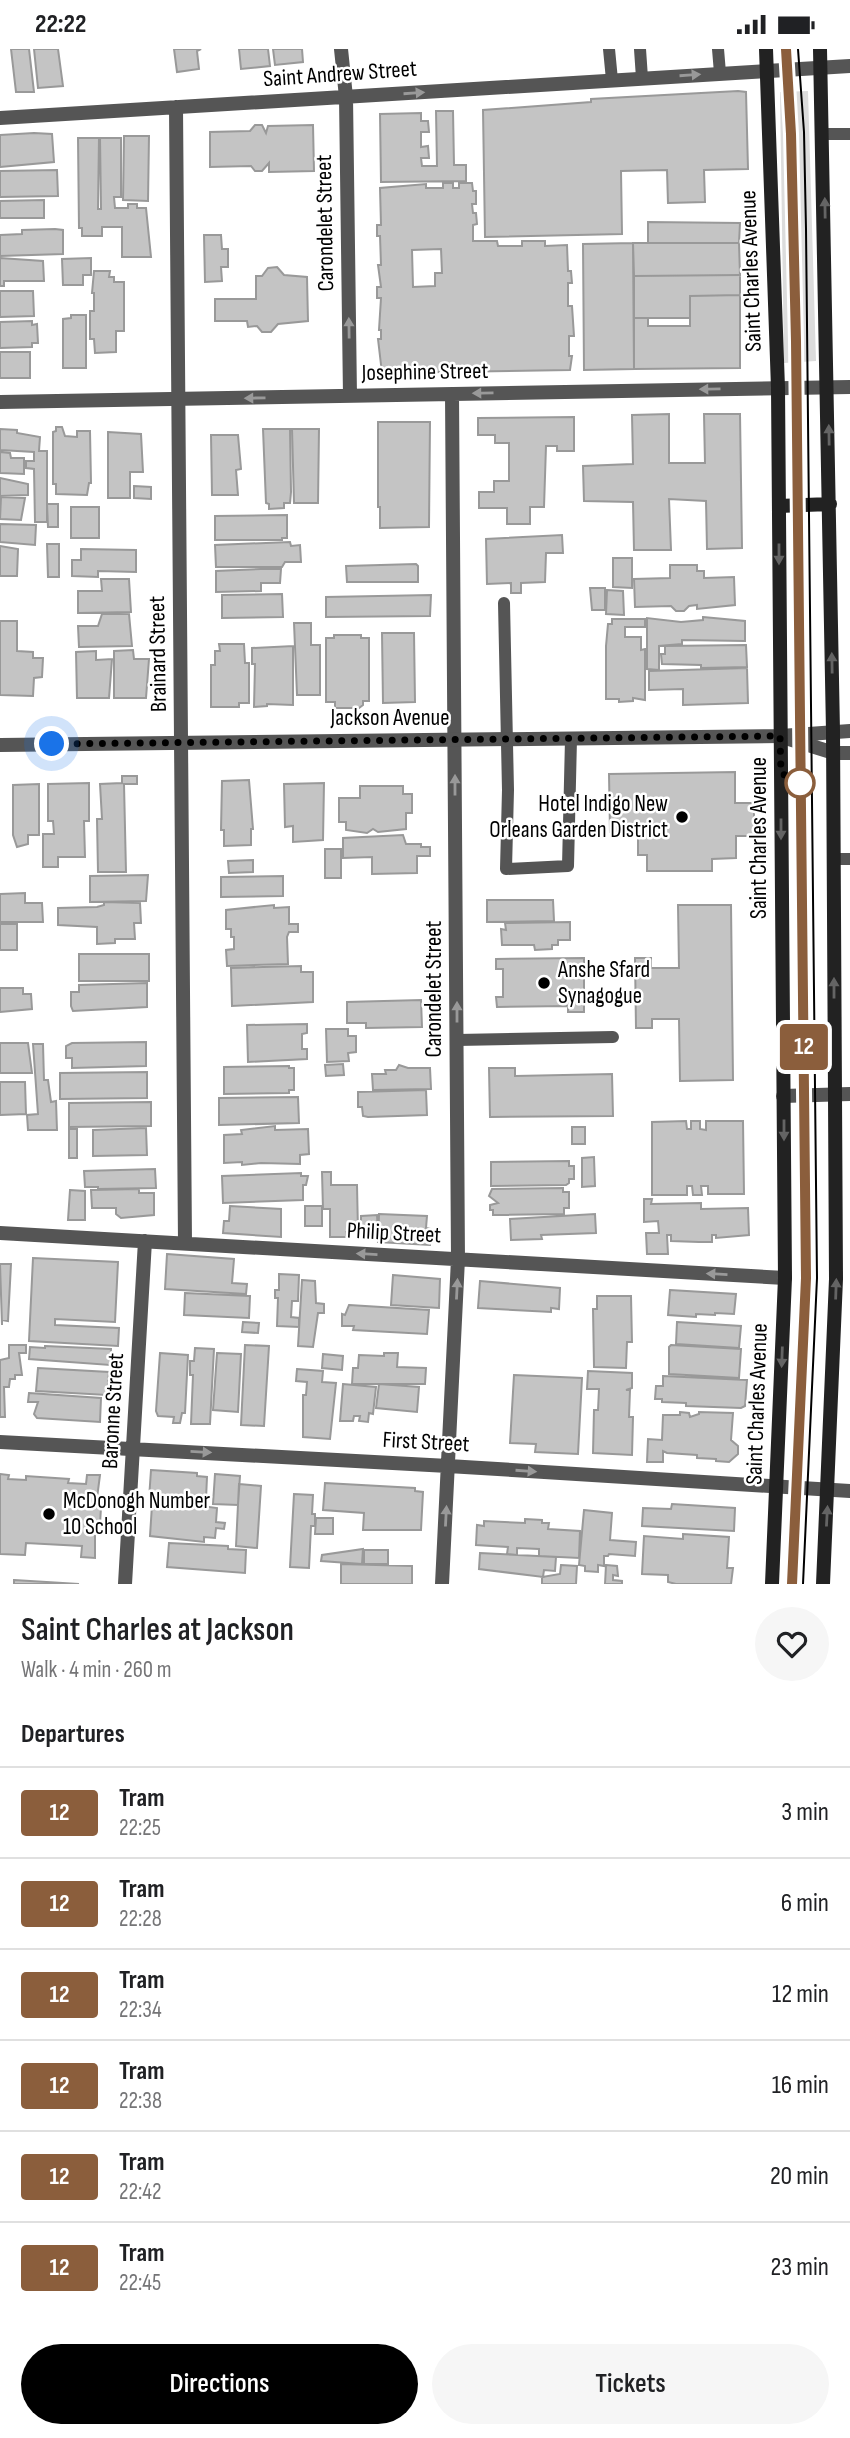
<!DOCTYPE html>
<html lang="en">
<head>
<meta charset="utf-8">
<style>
  :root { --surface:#fff; --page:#f6f6f6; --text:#202124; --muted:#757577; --line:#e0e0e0; --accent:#000 }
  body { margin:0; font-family:"Sofia Sans Condensed",sans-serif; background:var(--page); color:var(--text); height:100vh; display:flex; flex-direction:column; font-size:26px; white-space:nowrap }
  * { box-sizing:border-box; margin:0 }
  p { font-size:23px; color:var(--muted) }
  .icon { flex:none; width:38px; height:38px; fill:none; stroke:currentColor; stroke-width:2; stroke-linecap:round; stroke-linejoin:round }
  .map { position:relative; height:1535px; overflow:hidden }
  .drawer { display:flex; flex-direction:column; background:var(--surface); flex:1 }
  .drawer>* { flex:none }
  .badge { padding:0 14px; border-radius:5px; font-size:24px; line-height:46px }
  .you { position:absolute; width:35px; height:35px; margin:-18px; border:5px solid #fff; border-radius:50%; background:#1a73e8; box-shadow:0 0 0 10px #1a73e833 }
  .map>.badge { position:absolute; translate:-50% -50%; box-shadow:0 0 0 4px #fff }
  h2 { padding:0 21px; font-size:26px; line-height:63px }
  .round { display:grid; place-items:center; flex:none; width:74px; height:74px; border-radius:37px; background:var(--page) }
  .headline { display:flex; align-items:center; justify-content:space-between; height:119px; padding:0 21px }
  h1 { font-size:33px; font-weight:600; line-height:52px }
  .action { display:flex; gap:14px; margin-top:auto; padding:14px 21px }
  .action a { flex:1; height:80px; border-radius:42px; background:var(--accent); color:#fff; font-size:28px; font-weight:600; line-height:80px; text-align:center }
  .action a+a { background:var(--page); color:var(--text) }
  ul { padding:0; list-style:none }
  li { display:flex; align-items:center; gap:21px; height:91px; padding:0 21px; border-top:2px solid var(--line) }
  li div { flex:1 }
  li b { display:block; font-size:26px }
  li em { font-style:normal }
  li .badge { min-width:77px; font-weight:700; text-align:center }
  .status { display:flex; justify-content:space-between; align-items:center; height:49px; padding:0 35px; background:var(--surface); direction:ltr }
  .status svg { height:19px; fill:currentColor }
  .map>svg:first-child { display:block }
</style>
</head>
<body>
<div class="status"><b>22:22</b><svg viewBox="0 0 49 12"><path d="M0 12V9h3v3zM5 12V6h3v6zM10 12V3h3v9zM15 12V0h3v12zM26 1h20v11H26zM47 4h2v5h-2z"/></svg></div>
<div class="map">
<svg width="850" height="1535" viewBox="0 0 850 1535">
  <rect width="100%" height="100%" fill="#fff"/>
  <path fill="#dcdcdc" d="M808 42 816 312 784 314 780 43Z"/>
  <path fill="#c4c4c4" stroke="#999" stroke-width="2" fill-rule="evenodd" d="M11 0H29L34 43H16Z
    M34 0H58L63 37 38 39Z
    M174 0H201L197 2 199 20 177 23Z
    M239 0H268L270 17 241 20Z
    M273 0H302L303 13 275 16Z
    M738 42 746 43 748 120 704 121 705 153 668 154 667 121 621 122 622 185 485 188 483 61 591 53V50Z
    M436 62H453L454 116H466V132L381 133 380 65 421 64V72H428L429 83H421V98L428 97 429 109H421L422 117H437Z
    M255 76H262L266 84 268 77 313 76 314 122 269 123V114L262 122H255L251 117 210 118V83L250 82Z
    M34 84 52 85 54 113 0 118V86Z
    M124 87H149L148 152 123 151Z
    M78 89H99L98 160H101L100 89H121V148H114L115 159H128V155H137V159H146L151 208H122V178H102V187H82V179H79Z
    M57 121 58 147 0 148V122Z
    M443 134H453V139H459V134H472L473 142H476V155H472L473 164H476L477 175 473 176V192H497L498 197H522V192H545V197L567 196 568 222H571L572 234H568V257H572L574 287H569V307H572L570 321 382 324 378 290H381V281H379L381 249H377V238H381L378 216H381L380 187H377V176H381L380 139 426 135V139H443ZM441 200 442 224H435V237L413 238 412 201Z
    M44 151V169H0V152Z
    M648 173 740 174 739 194H648Z
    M55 180 63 181V205L0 207V186L22 185V181Z
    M204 186H221L222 200H228V218H221L222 232 205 233Z
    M633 194 634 320 584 321 583 195Z
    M633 194H739L740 226 634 227Z
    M0 209 43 212 44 232H4V237H0Z
    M91 209V226H83V236H63L62 210Z
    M277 218 284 226 307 228 308 272 278 275 271 283H262L257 277 248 278 247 272H215V250H256V227H262L268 219Z
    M94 222H110L109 228H114V233H124V282H116V303L95 304 94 290H90V262H94V244H92Z
    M740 226V246L690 247V269H634V227Z
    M0 242H33L34 267 0 268Z
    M740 246V319L634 320V269H648V277H690V247Z
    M71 266H86V319H63V270L71 269Z
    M32 272V276L37 275 38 294H32V298L0 299V273Z
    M0 303H30V329H0Z
    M669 365V414H705L704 365H740L742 499 707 500 706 452 669 450 671 501H634L633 453 584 452 583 417 633 415 632 366Z
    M574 368V402H557V397H546L544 458H530V475H507V459H479V443H494V432H509V394H495V386H478V369Z
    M378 373H430L429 478 380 479V458H378Z
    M56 378H62L65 387 77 388V382H90L91 434H89L87 446 56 445V435H53V383L56 382Z
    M0 380 17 381V384L40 388 39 402H47V473H35L34 420 26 419V412H34V403L0 401Z
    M263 380H290L291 443 290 454H284V459L269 460V455L266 454Z
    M292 380H319L318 454H294Z
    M108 383 141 385 143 423H130V449H108Z
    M211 386H238L241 420 236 421 238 446H212Z
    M0 403 10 404 11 409H24V425L0 424Z
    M0 429 28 435V446L0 447Z
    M134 437 151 438V450L134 449Z
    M1 448 25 449 21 471 0 470Z
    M47 455H58V478H48Z
    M71 458H99V489H71Z
    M287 466V489H282V491H215V467Z
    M0 475 36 476 35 496 0 493Z
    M562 486 563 504H546L545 533 521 534V544H511V534L487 535 486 490Z
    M290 493 291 497 300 496 301 513H285L282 518H216L215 496Z
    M47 495H59V528H48Z
    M0 497 18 500 17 527H0Z
    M81 500 136 501V523L98 522V528L72 527V511H81Z
    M613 509H632V539L613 538Z
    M416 515 418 517V533H347L346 517Z
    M670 516H697V522H704V529L734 528 735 556 697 560V556L689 557 684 562H676L671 557 635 558 634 530 670 529Z
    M261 520H281L280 534H261V542L216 543V522Z
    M101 530H129L131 563 78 564V542H102Z
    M590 539H605V561H592Z
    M607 541 623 542 624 566 606 565Z
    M282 545 283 568 222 569V546Z
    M431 546 430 567 326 568V548Z
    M102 565H129L132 597 79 598 78 577H98Z
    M703 568 745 572V592L682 591V595L659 597V621L647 620V569L681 573 703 571Z
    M612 570H645V578H625V588H641V601L645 600V651L633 649V652L619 653V650H606V597L608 575H612Z
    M0 572H17V602L33 603V609H43L42 628 34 629 33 647 0 646Z
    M294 574H311V596H320V646H297Z
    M382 584H414L415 653 383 654Z
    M334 586H361V589H369V652H363V656L359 659H335V653H326V589H334Z
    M219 595H244L245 614H249V654H239V658H211V616H215V602H220Z
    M746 596 747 618 701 619V616L662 615 661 605H665V597Z
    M293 597V656L267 655V657L254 658 255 615H252V599Z
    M133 601 134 610H149L146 649H114V602Z
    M96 602V611L112 610 109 649H77L76 603Z
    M747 619 748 654 683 656V640L649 641V622Z
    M735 723V754H754V787H736V809L712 810V822H647V806H638V783H610L609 725Z
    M122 727H137V735H124L126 823H98L97 770H102L100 735 122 734Z
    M249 731 253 780H251V796L224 797V781H221L222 732Z
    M89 734V772H84L85 808H58V818H43V785H54L53 772H48V735Z
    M324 734 323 791 293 793V777L285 778 284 735Z
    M39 735V786H28V795L17 798 13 786V736Z
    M360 737H403V745H412V764H406V780L378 783 373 780 367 784 346 781V773H339V749H360Z
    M403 786 406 795H421V798H430V807H417V824L372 825V808L343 809V789Z
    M325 800H341V829H325Z
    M253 811V823L229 824 228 812Z
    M148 826 146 852 90 853V827Z
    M283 827V847L221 848V828Z
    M25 844V854H42L43 873H0V845Z
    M487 851H553L554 872 487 873Z
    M104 853 140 854 141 874H134L135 890H115V894L97 895V878L58 876V859L97 858 104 856Z
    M274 856V859L289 858V875H298V883H289L287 888 288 915 227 917 226 901 234 900V888H231V880H226V861Z
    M678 856H731L733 1031 680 1032 679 970H652V979H636L635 909H651V919H679Z
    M570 873V891H558V896H552V900L535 901 534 896H502L501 880 506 881 505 874Z
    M0 875H17V901H0Z
    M79 905H149V932H79Z
    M584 909V963H568V957L497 958 496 948H503V920H496V910Z
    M301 917V923H313V953L232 957 231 919Z
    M147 934V958L73 962 71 957V943H79V936Z
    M0 939H23V945H31L32 960 0 963Z
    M421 951 422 978 366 979V974H347V953Z
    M307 975V984L302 985V1000H307V1010L248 1013 247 976Z
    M326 980H348V987H356V1003L348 1004 349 1012 327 1013Z
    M146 993V1017L72 1019V1009H66V997L72 994Z
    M0 994H28L32 1024H0Z
    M33 995H43L44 1031H48L51 1053 56 1052 57 1081H28L27 1066 38 1065Z
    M343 1015 344 1026 326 1027 325 1016Z
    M399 1016 408 1019H430L431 1040 373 1041 372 1025H386L385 1021H396Z
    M289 1017V1019H294V1041H289V1044L224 1045V1018Z
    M489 1019H515V1027L612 1025 613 1067 490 1068Z
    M147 1023V1049L60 1050V1024Z
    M0 1033H25L26 1065 0 1066Z
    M426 1041 427 1066 368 1068 363 1067 362 1058H358V1043Z
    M298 1048 299 1074 219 1076V1049Z
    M151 1053V1077L69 1078V1054Z
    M686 1072 687 1080H691V1072H700V1080L706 1081V1072H743L744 1145H708V1137H701L702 1146H693L692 1137H687V1146H652V1073Z
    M275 1077V1081L308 1080 309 1105 300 1106V1115L261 1114 242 1116V1113L224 1114V1086L242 1085 241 1081Z
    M572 1078H585V1095H572Z
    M146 1079 147 1106 93 1107V1081Z
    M69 1080H77V1109H69Z
    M594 1108 595 1137 582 1138V1109Z
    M569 1112V1117H574V1130H569V1134L566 1136 491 1137V1113Z
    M155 1120 156 1139 98 1140V1138H85L84 1122Z
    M322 1123H331V1136H357L358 1183H346V1188H330V1160H323Z
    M301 1124V1127H308L306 1136H303V1151L223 1154 222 1127Z
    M563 1139V1143H569V1159H564V1165L493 1166V1161H490V1156L498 1154 489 1147 492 1140Z
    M139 1140V1144H154V1166L121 1169 116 1165V1159H92L91 1141Z
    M70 1141 85 1142V1171H68Z
    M644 1150H652L651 1155 701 1154V1160L748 1159 749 1186 716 1189V1186H712V1193H699L671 1192V1186H667L668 1205H647L646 1184H659L658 1172 644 1173Z
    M230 1157 281 1160V1188L223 1184 224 1172H229Z
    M305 1157H322V1177H305Z
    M379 1165 427 1167 426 1179 431 1180 430 1196 378 1193Z
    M595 1165 596 1184 541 1186 542 1190 511 1191 510 1170Z
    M377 1166 378 1183 361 1184V1167Z
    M167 1205 234 1210 232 1234 247 1235 246 1245 165 1240Z
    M33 1209 118 1213 115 1273 55 1270V1276L119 1279 118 1297 29 1292Z
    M0 1215H11L8 1272 2 1271V1276Z
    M279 1225 299 1226 298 1252H292L291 1268 299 1269V1278L277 1277 278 1249H275V1241H279Z
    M393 1226 440 1230 439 1259 391 1256Z
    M302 1231 315 1232 316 1254 324 1255V1264H318L313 1298 298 1297Z
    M480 1232 560 1239 559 1260 551 1259V1263L478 1259Z
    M670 1241 736 1245 734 1265 715 1264V1266L696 1265V1268L668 1266Z
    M185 1244 250 1247 249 1269 184 1266Z
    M597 1247H631L632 1293H627L626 1319 594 1318 593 1260H597Z
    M349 1256 429 1261 427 1285 353 1281 354 1277H342V1265L345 1266Z
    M243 1273 259 1274 258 1284 242 1283Z
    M677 1273 741 1277 739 1299 676 1295Z
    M9 1296H26V1304H19L22 1326H15V1330H10L9 1338H4L5 1368H0V1311L9 1309Z
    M245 1296 269 1297 264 1377 241 1376Z
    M671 1296 741 1300 739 1329 669 1325V1298Z
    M45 1297 111 1300 110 1316 29 1310 30 1298 45 1299Z
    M195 1299 214 1300 210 1375H191L193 1326H190V1312H194Z
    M160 1304 188 1306 185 1364H182L180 1374H173L174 1368 158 1367 156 1362Z
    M217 1304 241 1305 238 1363 213 1361Z
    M384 1304H398L397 1318 426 1319 425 1335H352L353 1319H358L359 1306 384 1307Z
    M323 1305 343 1307 342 1321 322 1319Z
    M38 1319 109 1323 107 1346 36 1342Z
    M297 1320 323 1322 322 1333 336 1334 330 1390 303 1388V1346H306L307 1333 296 1332Z
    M588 1322 632 1324V1339L626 1341H630L629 1368H633L632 1406 593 1404 594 1361H598L599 1340H587Z
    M514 1326 582 1329 578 1405 535 1403 536 1395 510 1394Z
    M663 1327 747 1331 745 1357 741 1359 686 1357V1354L662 1353V1350H655L656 1337H663Z
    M343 1335 376 1338 373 1365 369 1364 368 1373 359 1372 360 1367H354L353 1372H340Z
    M379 1335 419 1338 417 1363 376 1359Z
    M29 1344 101 1349 100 1373 37 1369 34 1365 38 1353H28Z
    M680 1363 689 1364 690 1368 699 1365V1363L733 1364 731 1391 738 1397V1405L729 1413 716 1412V1410L697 1409V1406L667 1404 663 1402V1413H647L648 1390 662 1391 663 1366H680Z
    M151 1421 197 1424V1427L207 1428 206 1450H195V1453L187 1452V1449H179V1451L149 1450Z
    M0 1425 9 1426 8 1430 26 1431V1427L69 1430 68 1434 86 1435 87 1426H100L96 1457 101 1458 100 1476 95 1475V1509L81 1508 82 1497 26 1494 25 1506 0 1505Z
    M215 1425 240 1427 238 1456 213 1455Z
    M325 1434 415 1439V1442L423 1443 421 1481H363L364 1464 323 1461Z
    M239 1435 261 1437 257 1499 236 1497Z
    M294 1445 313 1446 312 1465H315V1477H311L309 1519 290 1518Z
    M180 1454 217 1459 216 1473 225 1474 224 1480 216 1479 215 1489 204 1488V1493L150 1487 152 1456 179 1457Z
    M672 1455 735 1459 734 1482 642 1477 643 1459 671 1460Z
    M584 1461 612 1464 610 1491 636 1493 635 1507 609 1505 608 1507H604V1517L598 1516V1523L585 1522V1517L579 1516Z
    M316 1469H333V1485H315Z
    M525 1470 542 1471V1474H549L548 1480 580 1482 579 1509 539 1507V1500L517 1499V1506L507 1505 508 1498 476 1496 477 1476 484 1477V1472L525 1474Z
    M683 1485 729 1488 727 1519H733L731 1535H676L668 1533V1526L642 1525 644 1487 683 1490Z
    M169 1494 228 1497V1500L246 1501 245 1524 167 1518Z
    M363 1500 362 1515 321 1512 322 1506Z
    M364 1501H388V1515H364Z
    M480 1504 556 1508 555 1522 544 1521 543 1528 479 1520Z
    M341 1515 412 1517V1535H341Z
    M561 1516 577 1517 576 1535H542V1528L560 1525Z
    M606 1516 617 1517 618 1527 613 1526V1531L622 1532V1535H605Z
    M14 1531 79 1535H14Z"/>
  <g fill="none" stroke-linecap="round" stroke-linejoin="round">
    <path stroke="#555" stroke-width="12" d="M609 0 612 31
      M640 0 642 29
      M718 0 720 24
      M824 85H850
      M504 554 508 741 506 820 568 817 571 690
      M834 810H850
      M457 991 613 988"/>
    <path stroke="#555" stroke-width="14" d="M341 0 346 48 350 347
      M176 58 185 1194
      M0 69 850 17
      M0 353 850 338
      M783 1047 850 1045
      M0 1184 785 1229
      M0 1393 448 1417 850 1442
      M125 1535 145 1192
      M442 1535 458 1210 452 345"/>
    <path stroke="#555" stroke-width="14" d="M789 690 834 704H850
      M0 696 781 687 850 682"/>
    <path stroke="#222" stroke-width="14" d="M766 0 778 339 785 1229 772 1535
      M820 0 833 682 836 1230 823 1535
      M779 457 830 455
      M783 987 834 986"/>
    <path stroke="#000" stroke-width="2" d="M786 0 791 85 795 272 806 1229 792 1535
      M798 0 804 83 806 180 817 1229 803 1535"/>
  </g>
  <defs><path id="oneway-solid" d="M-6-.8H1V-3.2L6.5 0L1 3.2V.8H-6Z" transform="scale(1.75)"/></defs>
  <g fill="#999">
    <use href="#oneway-solid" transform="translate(690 26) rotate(-4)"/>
    <use href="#oneway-solid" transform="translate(414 44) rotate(-4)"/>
    <use href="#oneway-solid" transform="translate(349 279) rotate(-91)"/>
    <use href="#oneway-solid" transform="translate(710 340) rotate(179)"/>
    <use href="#oneway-solid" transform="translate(483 344) rotate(179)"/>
    <use href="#oneway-solid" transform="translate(255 349) rotate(179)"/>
    <use href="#oneway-solid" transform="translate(455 736) rotate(-90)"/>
    <use href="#oneway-solid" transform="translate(457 963) rotate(-90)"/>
    <use href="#oneway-solid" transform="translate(367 1205) rotate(-177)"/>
    <use href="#oneway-solid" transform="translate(717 1225) rotate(-177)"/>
    <use href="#oneway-solid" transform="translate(457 1240) rotate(-87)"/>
    <use href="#oneway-solid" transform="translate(201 1403) rotate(3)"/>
    <use href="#oneway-solid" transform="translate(526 1422) rotate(4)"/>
    <use href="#oneway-solid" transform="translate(446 1467) rotate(-87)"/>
  </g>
  <g fill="#646464">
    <use href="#oneway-solid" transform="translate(825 159) rotate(-91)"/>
    <use href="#oneway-solid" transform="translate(829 386) rotate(-91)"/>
    <use href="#oneway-solid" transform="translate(779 505) rotate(90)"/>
    <use href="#oneway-solid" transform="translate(832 614) rotate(-91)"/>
    <use href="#oneway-solid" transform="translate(781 780) rotate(90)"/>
    <use href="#oneway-solid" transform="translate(834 939) rotate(-90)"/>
    <use href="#oneway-solid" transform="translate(784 1081) rotate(90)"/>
    <use href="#oneway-solid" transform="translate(836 1240) rotate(-88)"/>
    <use href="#oneway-solid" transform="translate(782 1308) rotate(92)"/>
    <use href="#oneway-solid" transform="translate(827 1467) rotate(-87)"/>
  </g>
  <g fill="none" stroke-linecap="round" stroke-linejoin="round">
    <g stroke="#fff" stroke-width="16">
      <path id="line" d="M786 0 791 85 796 292 806 1229 792 1535"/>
    </g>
    <use href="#line" stroke="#8b5e3c" stroke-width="10"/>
    <path stroke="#000" stroke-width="7" stroke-dasharray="0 12.6" d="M52 695 780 687 781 724 800 734"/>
  </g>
  <circle fill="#fff" stroke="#8b5e3c" stroke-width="3.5" cx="800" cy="734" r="14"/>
  <g fill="#000" stroke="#fff" stroke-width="2.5">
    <circle cx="682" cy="768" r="7"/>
    <circle cx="544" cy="934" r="7"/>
    <circle cx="49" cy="1465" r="7"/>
  </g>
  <g text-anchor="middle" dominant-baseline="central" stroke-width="5" stroke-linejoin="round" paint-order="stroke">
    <g font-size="23" fill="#000" stroke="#fff">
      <text transform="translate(340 25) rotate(-4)">Saint Andrew Street</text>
      <text transform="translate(325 174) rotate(-91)">Carondelet Street</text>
      <text transform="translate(751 222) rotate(-92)">Saint Charles Avenue</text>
      <text transform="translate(425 323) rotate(-1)">Josephine Street</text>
      <text transform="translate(158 605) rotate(-91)">Brainard Street</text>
      <text x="390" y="669">Jackson Avenue</text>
      <text transform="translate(759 789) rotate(-90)">Saint Charles Avenue</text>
      <text transform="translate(434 940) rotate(-90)">Carondelet Street</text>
      <text transform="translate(394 1184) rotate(3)">Philip Street</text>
      <text transform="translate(757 1355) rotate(-88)">Saint Charles Avenue</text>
      <text transform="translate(113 1362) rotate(-87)">Baronne Street</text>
      <text transform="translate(426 1393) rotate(3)">First Street</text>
    </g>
    <g font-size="23" fill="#000" stroke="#fff" text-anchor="start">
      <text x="668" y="755" text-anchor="end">Hotel Indigo New<tspan x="668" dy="26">Orleans Garden District</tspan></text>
      <text x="558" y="921">Anshe Sfard<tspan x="558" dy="26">Synagogue</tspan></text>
      <text x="63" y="1452">McDonogh Number<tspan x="63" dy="26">10 School</tspan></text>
    </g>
  </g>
</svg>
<div class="you" style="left:52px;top:695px"></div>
<b class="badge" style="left:804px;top:998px;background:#8b5e3c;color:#fff">12</b>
</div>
<section class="drawer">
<div class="headline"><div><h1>Saint Charles at Jackson</h1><p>Walk · 4 min · 260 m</p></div><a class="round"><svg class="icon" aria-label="heart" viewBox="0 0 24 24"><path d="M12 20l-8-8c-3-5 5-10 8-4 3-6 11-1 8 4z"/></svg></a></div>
<h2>Departures</h2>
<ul>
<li><span class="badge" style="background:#8b5e3c;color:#fff">12</span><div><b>Tram</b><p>22:25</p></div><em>3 min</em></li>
<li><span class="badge" style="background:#8b5e3c;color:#fff">12</span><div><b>Tram</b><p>22:28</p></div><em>6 min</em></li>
<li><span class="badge" style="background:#8b5e3c;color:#fff">12</span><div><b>Tram</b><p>22:34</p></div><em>12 min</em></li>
<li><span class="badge" style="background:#8b5e3c;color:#fff">12</span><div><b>Tram</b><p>22:38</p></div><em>16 min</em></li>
<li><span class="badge" style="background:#8b5e3c;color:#fff">12</span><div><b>Tram</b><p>22:42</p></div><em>20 min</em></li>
<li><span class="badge" style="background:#8b5e3c;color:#fff">12</span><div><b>Tram</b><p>22:45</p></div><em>23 min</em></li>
</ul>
<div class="action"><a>Directions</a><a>Tickets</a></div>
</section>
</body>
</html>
